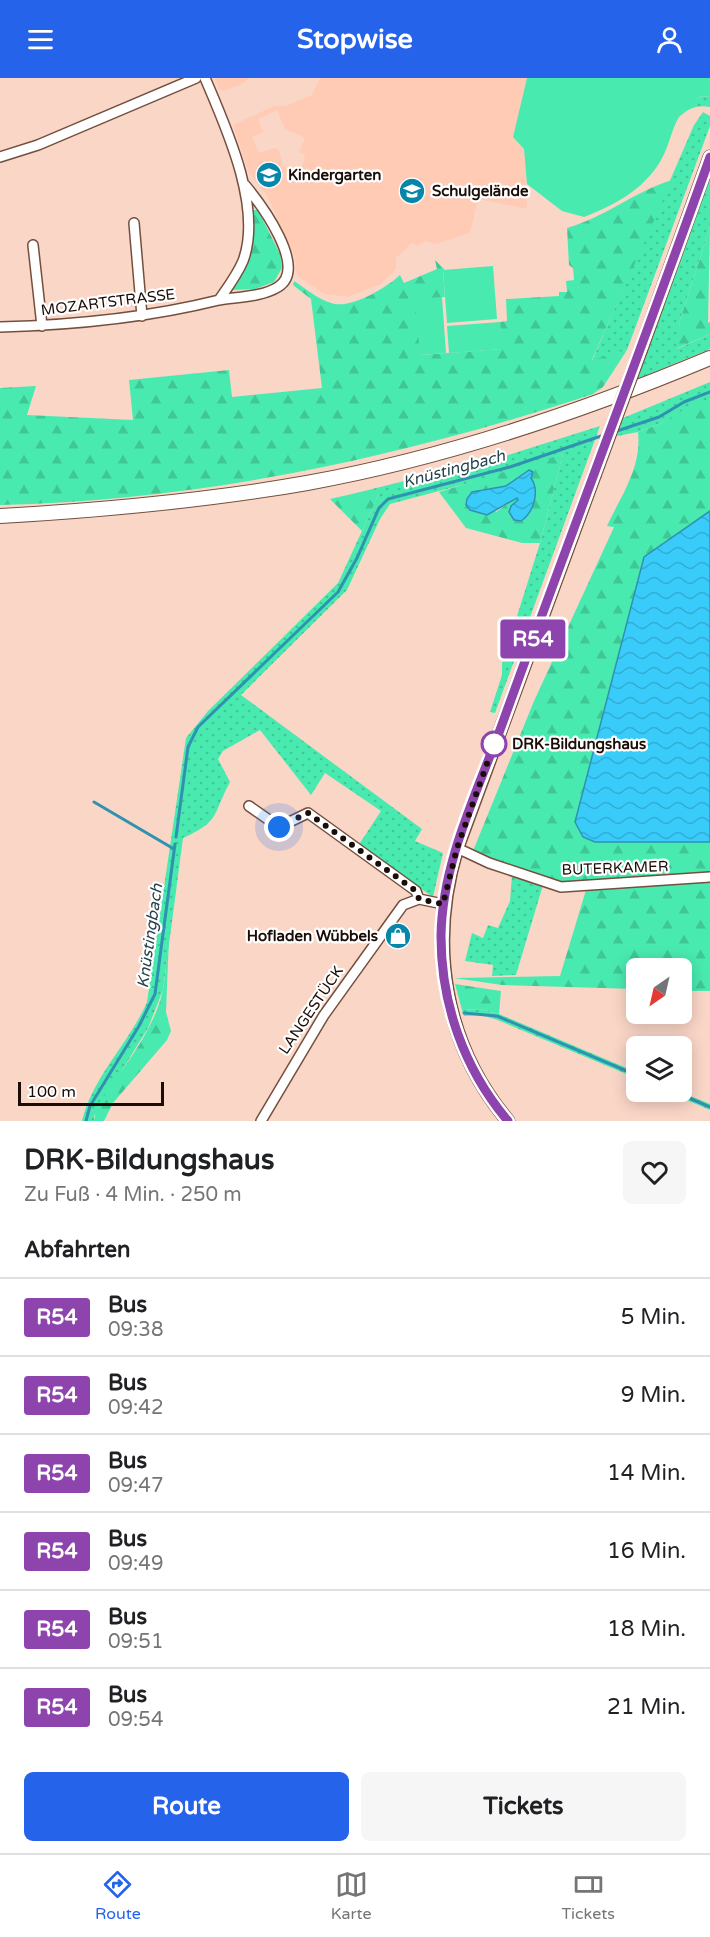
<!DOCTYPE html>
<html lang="de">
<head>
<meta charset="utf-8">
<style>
  :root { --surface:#fff; --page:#f6f6f6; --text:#202124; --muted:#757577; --line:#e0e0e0; --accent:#2563eb }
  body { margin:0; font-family:"Varela Round",sans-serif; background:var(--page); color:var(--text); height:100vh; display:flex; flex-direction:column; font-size:22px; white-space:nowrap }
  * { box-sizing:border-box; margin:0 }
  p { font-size:20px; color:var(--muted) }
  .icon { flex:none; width:33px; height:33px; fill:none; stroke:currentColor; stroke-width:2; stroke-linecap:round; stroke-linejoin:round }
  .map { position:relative; height:1043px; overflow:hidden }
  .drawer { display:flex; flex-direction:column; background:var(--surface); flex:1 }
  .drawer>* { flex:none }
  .badge { padding:0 12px; border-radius:4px; font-size:21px; line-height:39px }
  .needle { width:39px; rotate:214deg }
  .controls { position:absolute; left:626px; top:880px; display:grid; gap:12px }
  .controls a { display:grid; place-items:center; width:66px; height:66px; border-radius:9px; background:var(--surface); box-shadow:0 3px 15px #0003; font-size:30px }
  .scale { position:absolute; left:18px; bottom:15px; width:146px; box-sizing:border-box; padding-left:6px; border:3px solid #1a0c06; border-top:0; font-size:16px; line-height:21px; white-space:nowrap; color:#1a0c06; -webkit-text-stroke:4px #fff; paint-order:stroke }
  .you { position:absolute; width:30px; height:30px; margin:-15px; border:4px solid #fff; border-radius:50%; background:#1a73e8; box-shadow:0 0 0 9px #1a73e833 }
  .map>.badge { position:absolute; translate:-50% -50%; box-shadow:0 0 0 3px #fff }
  h2 { padding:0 24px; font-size:22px; line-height:54px }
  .round { display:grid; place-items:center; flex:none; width:63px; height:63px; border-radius:9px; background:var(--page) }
  .summary { display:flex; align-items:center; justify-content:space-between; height:102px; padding:0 24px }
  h1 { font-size:28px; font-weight:800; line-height:45px }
  .button { display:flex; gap:12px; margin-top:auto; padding:12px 24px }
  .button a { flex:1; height:69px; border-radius:9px; background:var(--accent); color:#fff; font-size:24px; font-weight:800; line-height:69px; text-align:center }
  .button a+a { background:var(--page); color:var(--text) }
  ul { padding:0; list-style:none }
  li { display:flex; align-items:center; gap:18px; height:78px; padding:0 24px; border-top:2px solid var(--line) }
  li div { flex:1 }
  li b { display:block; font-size:22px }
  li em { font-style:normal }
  li .badge { min-width:66px; font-weight:700; text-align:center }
  header { display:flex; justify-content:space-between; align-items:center; height:78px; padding:0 24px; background:var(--accent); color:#fff; font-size:27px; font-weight:800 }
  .menu { display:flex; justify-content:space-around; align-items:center; height:84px; border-top:2px solid var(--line); background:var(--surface); font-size:16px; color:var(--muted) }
  .menu a { display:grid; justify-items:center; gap:3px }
  .menu .on { color:var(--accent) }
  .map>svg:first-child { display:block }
</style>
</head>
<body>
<header><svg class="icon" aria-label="menu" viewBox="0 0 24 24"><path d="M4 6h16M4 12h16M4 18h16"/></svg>Stopwise<svg class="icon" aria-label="person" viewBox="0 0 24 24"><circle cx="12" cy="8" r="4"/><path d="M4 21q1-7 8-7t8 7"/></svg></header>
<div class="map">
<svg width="710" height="1043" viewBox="0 0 710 1043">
  <defs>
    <pattern id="grass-dots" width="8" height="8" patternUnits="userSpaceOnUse" patternTransform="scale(1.5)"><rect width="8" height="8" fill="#49eab0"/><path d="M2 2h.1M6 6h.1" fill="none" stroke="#3fc896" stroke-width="1.8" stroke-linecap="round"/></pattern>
    <pattern id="forest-firs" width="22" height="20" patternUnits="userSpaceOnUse" patternTransform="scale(1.5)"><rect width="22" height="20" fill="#49eab0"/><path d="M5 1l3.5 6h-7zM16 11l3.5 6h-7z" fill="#3fc896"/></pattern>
    <pattern id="water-waves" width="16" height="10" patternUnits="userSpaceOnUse" patternTransform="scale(1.5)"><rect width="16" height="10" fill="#39cbfa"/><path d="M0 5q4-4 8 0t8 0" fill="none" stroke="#32add5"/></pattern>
  </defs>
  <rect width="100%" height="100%" fill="#fad6c7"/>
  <path fill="#ffcbb4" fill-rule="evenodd" d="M215 0H249L242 6 224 13 219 12Z
    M320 0H527L513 59 525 72 527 131 478 121 470 155 435 166 425 163 418 168 412 165 396 180V191L381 206 348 219 324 216 297 198 294 176 267 117 249 95 233 47 274 28H285L312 17ZM277 32 285 51 305 60 299 74 305 77 303 86 298 96 294 94 291 101 286 99 288 94 285 88H283L279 72 274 70 259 75 252 59 263 54 258 41Z"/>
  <path fill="url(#grass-dots)" d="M703 18 710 19V29C695 26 686 32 676 42L690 24Z
    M703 34 710 38V48L627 272 592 283 694 47Z
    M710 96V149L680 242 677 271 710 256V271L637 301Z
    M710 304V321L662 345 638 354 617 358 623 340Z
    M600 348 495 635 490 634 502 597V586L540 465 563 376 518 392 390 426 380 441 347 512 241 617 422 751 415 763 443 775 433 819 358 768 381 733 325 695 311 717 260 652 223 673 218 681 230 704C212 737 221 743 183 760L163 912 148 950 94 1038V1043H82C93 998 128 967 147 924L186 660 208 633 338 505 379 416H352L505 378Z
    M512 797 543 807 516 897 492 898 493 887 465 883 472 855 483 860 488 847 498 850 510 823Z
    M481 931 499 936 636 994V1000L495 941 480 937 464 938 462 932Z
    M668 1014H681L710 1026V1032Z"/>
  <path fill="url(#forest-firs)" fill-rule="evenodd" d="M672 102 592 282 627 272 603 309 593 316C400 380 203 422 0 427V310L36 308 27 337 133 342 129 302 229 292 232 319 322 310 311 221 293 207 294 203C306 211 318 221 331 225 350 232 386 210 400 197L404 205 437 191 435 182 445 192 443 193 445 219H442L420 277 501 271 500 244 507 243 506 221 559 218V214H567L566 203 574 202 573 190 569 187 567 150C605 139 636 113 672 102Z
    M254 132H258L280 176 282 190 274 204 255 211 233 212 250 181Z
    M710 149 708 245 710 244V256L676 271 680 242Z
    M710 321V433L644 479 633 522 595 764H710V797L569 805 502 787 473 773 534 623 614 449 607 448C621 418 642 389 638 354L662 345 693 326Z
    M563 376 540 465H522L466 450 439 414ZM522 398 531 400C540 413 532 419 531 432L511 428 519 422 517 419 496 434 479 412 506 408Z
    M352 416H379L362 453 330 421Z
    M710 802V913H681V891H636V911L502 907 454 900 560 898 586 812Z
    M169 860 166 934 171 953 167 962 113 1025 104 1043H94L96 1030C120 993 153 956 163 912 166 895 167 877 169 860Z
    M455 906 501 913 499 936 481 931 462 932Z"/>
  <path fill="#49eab0" d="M527 0H710V19L702 18C668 35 676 63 656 90 638 115 612 128 584 139L562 133 527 106 524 71 513 59Z
    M493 188 497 241 447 245 443 192Z
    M442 219 446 275 420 277 415 221Z
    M500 244 502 271 449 275 447 248Z"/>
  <path fill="url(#water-waves)" stroke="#3092b1" stroke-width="1.5" d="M529 392 533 394 531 400C540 413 534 434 521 443L514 442 509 434 511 428 518 422 517 420 487 437 470 432 466 427 467 421 472 414 506 408Z
    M710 433V764H595L583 759 575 744 644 479Z"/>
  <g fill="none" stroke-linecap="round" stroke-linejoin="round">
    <path stroke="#3092b1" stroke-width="3" d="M614 354 659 339 684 324 710 314
      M94 724 174 771
      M176 759 188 669 198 649 338 514 357 480 379 430 388 421 510 389 604 357
      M464 935 497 938 636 997
      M675 1014 710 1029
      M86 1043 90 1028 139 948 155 916 175 766"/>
    <g stroke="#744f3e" stroke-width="12">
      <path id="minor" d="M0 79 38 67 196 0
        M134 145 142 238
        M33 167 42 248
        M219 222C237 219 262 219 278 209 309 190 260 125 245 107
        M0 249C74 247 147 240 219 222 228 209 237 197 243 183 263 130 226 49 205 0
        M249 728 279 749 308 735 416 813 419 821
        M457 770 489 785 561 809 710 799
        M261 1043 324 937 403 827 419 821 443 826"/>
    </g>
    <g stroke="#744f3e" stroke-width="15">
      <path id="secondary" d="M641 271 710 79
        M508 1043C443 965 428 866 457 770L594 398"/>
    </g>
    <g stroke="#744f3e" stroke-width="16">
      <path id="primary" d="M0 438C103 432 205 423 307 405 445 380 581 334 710 280"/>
    </g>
    <use href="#minor" stroke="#fff" stroke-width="9"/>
    <use href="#secondary" stroke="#fff" stroke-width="12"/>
    <use href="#primary" stroke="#fff" stroke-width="14"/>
    <g stroke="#744f3e" stroke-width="15" stroke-linecap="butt">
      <path id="secondary-bridge" d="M594 398 641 271"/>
    </g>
    <use href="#secondary-bridge" stroke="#fff" stroke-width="12"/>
  </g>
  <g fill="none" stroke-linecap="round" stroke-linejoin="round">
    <g stroke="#fff" stroke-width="14">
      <path id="line" d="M508 1043C464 991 441 926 441 858 442 782 479 711 504 641 572 453 643 267 710 79"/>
    </g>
    <use href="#line" stroke="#8e44ad" stroke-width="9"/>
    <path stroke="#1a0c06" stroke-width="6" stroke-dasharray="0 10.8" d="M279 749 308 735 416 813 419 821 443 826 457 770 494 666"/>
  </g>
  <defs>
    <g id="school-disc" transform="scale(1.35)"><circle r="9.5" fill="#0687a9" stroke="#fff"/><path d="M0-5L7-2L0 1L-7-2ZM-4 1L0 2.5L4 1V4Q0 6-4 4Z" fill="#fff"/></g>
    <g id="shop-disc" transform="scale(1.35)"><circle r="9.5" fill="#0687a9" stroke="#fff"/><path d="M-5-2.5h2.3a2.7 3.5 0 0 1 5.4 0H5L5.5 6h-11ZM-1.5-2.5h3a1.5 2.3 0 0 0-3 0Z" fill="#fff"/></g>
  </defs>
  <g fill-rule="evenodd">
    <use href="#school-disc" x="269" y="97"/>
    <use href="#school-disc" x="412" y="113"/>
    <use href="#shop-disc" x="398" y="858"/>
  </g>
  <circle fill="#fff" stroke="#8e44ad" stroke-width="3" cx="494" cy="666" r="12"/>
  <g text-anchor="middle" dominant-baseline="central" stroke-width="4.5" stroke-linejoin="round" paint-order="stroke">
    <g font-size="15" font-weight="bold" fill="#1a0c06" stroke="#fff" text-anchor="start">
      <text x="288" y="97">Kindergarten</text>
      <text x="432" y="113">Schulgelände</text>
      <text x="378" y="858" text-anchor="end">Hofladen Wübbels</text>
    </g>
    <g font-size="15" fill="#1a0c06" stroke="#fff">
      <text transform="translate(108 224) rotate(-7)">MOZARTSTRASSE</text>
      <text transform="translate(615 790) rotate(-2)">BUTERKAMER</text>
      <text transform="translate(311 932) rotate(-56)">LANGESTÜCK</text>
    </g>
    <g font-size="15" font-weight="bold" fill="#1a0c06" stroke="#fff" text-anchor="start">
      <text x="512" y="666">DRK-Bildungshaus</text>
    </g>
    <g font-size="16" font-style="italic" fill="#25424d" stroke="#fff">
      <text transform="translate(454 391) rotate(-15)">Knüstingbach</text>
      <text transform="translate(150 858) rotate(-82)">Knüstingbach</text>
    </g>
  </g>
</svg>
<div class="controls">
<a><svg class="needle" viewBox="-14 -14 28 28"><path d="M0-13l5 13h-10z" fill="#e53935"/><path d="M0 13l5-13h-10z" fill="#757577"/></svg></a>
<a><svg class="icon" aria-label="layers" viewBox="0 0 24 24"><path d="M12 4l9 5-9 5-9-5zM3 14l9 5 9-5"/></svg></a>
</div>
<div class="scale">100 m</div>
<div class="you" style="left:279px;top:749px"></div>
<b class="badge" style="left:533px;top:561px;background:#8e44ad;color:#fff">R54</b>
</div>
<section class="drawer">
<div class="summary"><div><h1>DRK-Bildungshaus</h1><p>Zu Fuß · 4 Min. · 250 m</p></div><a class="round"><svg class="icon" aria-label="heart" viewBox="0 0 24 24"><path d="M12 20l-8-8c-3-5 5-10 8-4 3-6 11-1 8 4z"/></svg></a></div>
<h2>Abfahrten</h2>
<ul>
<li><span class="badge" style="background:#8e44ad;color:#fff">R54</span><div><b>Bus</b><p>09:38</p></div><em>5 Min.</em></li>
<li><span class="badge" style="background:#8e44ad;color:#fff">R54</span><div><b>Bus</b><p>09:42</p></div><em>9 Min.</em></li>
<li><span class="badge" style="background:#8e44ad;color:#fff">R54</span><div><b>Bus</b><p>09:47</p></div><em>14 Min.</em></li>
<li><span class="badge" style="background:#8e44ad;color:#fff">R54</span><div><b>Bus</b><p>09:49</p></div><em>16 Min.</em></li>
<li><span class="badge" style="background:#8e44ad;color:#fff">R54</span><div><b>Bus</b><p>09:51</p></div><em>18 Min.</em></li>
<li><span class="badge" style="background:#8e44ad;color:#fff">R54</span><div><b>Bus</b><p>09:54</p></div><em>21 Min.</em></li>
</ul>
<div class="button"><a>Route</a><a>Tickets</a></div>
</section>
<nav class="menu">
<a class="on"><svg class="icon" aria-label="directions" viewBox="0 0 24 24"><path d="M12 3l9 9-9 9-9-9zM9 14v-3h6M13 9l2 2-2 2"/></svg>Route</a>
<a><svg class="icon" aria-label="map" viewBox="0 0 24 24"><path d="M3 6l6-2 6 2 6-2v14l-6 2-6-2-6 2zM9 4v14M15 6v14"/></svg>Karte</a>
<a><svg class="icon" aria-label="tickets" viewBox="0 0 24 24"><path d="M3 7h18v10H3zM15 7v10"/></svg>Tickets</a>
</nav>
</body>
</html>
